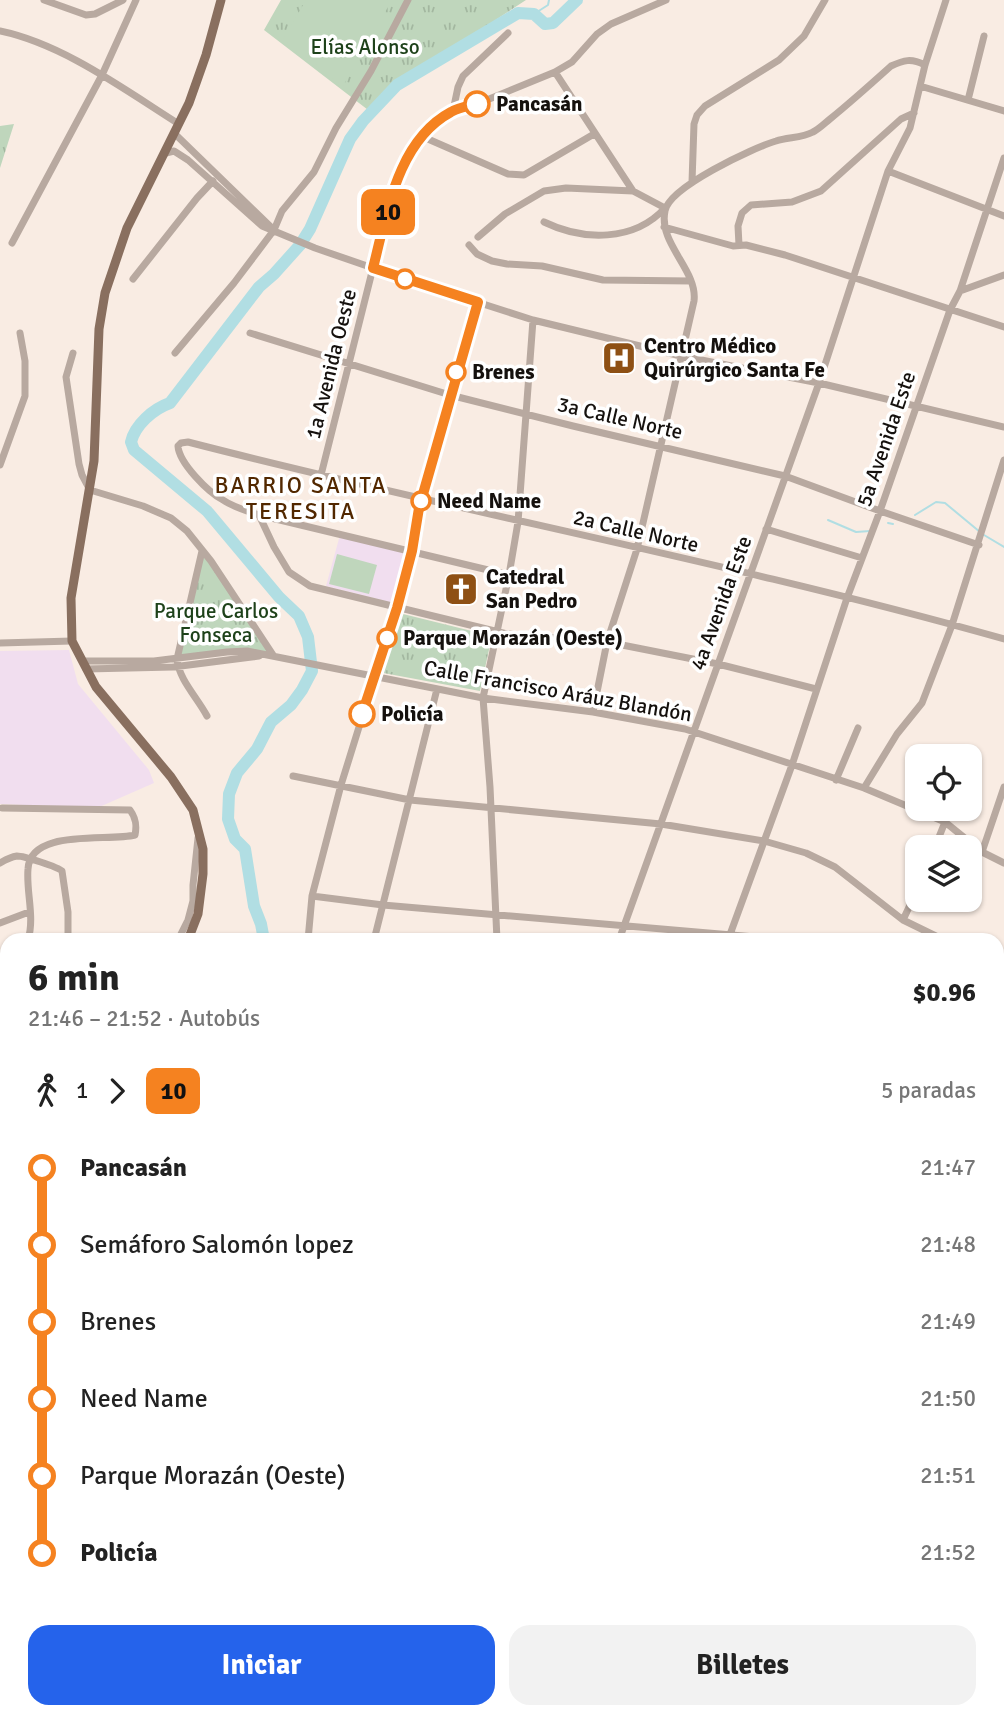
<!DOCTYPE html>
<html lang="es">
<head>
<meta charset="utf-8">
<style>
  :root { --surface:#fff; --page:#f2f2f2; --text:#222; --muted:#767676; --accent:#2563eb }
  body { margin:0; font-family:Signika,sans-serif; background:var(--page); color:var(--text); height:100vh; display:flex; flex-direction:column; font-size:26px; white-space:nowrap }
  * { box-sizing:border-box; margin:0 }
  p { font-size:23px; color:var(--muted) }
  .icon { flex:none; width:38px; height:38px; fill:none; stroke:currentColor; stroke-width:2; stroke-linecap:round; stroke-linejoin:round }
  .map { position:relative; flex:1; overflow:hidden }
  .side { position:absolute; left:0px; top:933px; width:1004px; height:786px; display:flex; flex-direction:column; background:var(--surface); border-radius:21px 21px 0 0; box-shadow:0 2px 5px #0004 }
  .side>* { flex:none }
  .badge { padding:0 14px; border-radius:10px; font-size:24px; line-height:46px }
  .controls { position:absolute; left:905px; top:744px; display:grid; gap:14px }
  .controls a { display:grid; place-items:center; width:77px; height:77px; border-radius:14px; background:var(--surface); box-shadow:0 2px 5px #0004; font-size:35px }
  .map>.badge { position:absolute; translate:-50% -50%; box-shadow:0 0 0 4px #fff }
  .legs { display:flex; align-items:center; gap:10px; height:77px; padding:0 28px; font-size:23px }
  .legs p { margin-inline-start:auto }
  .summary { display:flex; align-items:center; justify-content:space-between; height:119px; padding:0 28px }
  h1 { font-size:38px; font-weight:700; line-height:52px }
  .action { display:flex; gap:14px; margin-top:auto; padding:14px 28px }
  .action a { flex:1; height:80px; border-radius:21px; background:var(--accent); color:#fff; font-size:28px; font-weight:700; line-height:80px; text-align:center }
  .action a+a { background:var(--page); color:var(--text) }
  ul { padding:0 28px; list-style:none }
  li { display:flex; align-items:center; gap:24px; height:77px; font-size:26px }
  li i { display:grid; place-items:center; width:10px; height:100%; margin:0 9px; background:currentColor }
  li i::after { content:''; width:18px; height:18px; margin:-9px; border:5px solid; border-radius:50%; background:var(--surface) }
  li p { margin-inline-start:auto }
  li:first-child i { background:linear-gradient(#0000 50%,currentColor 0) }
  li:last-child i { background:linear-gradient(currentColor 50%,#0000 0) }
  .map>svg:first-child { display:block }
</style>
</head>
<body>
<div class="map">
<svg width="1004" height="1717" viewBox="0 0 1004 1717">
  <defs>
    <pattern id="grass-tufts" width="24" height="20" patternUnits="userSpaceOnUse" patternTransform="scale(1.75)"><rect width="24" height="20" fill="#bfd6bc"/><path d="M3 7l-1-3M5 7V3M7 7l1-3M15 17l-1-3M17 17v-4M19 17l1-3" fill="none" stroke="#a3b7a0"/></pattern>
  </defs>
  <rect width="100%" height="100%" fill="#f9ece3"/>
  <path fill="#f1deef" d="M340 535 406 553 393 603 326 586Z
    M69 650 78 684 149 770 154 783 97 808 0 804V651Z
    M7 1107V1285L0 1290V1108Z"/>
  <path fill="url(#grass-tufts)" d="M281 0H526L397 85 372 113 264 30Z
    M14 124 0 168V126Z
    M202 551 273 655 247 651 177 659Z
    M399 613 492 636 480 691 378 672Z"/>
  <path fill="#bfd6bc" d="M306 0H392L343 86 283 39Z
    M337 554 377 565 369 594 329 584Z"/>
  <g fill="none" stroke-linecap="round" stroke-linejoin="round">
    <path stroke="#b1dee3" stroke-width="2" d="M534 14 548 5 549 0
      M915 515 936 502 945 503 980 532
      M828 520 856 532 870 531
      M888 523 893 524
      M984 535 1004 547
      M998 1432 1004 1441"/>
    <path stroke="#b1dee3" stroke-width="12" d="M264 940 261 924 254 906 245 849 235 839 228 819 229 794 237 773 257 749 271 722 291 705 302 690 312 671 308 637 299 616 279 597 207 511 134 450 131 442C135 425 153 409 170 403L259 287 274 274 300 245 310 229 350 139 363 121 397 85 518 13 534 14 545 24 553 23 577 0
      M0 1319 7 1315"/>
    <path stroke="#b8a9a0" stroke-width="7" d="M44 0 86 15 95 14 123 0
      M0 31C63 44 125 90 179 124
      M555 72 633 191
      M920 86 1004 111
      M968 100 984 36
      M453 111 458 87 463 76 508 33
      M175 134 273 229
      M421 136 508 174 524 175 594 134
      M166 153 174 151 188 160 262 226 315 248 399 277 533 320 681 356 819 383 1004 427
      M888 171 1004 216
      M692 182 694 124 697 115 705 106 779 60 804 36 825 0
      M664 227 733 246 746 245 785 255 1004 327
      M478 237 505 214 544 191 566 188 633 191 665 208C634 242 583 241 544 222
      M12 243 102 75 136 0
      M469 245 477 254 492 261 507 264 542 266 603 280 691 281
      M739 245 738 226 742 213 751 205 792 202 821 191 901 119 914 113
      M133 279 197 198 213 181
      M960 291 1004 275
      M250 333 450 395 573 426 785 476 880 511 979 545
      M73 353 66 377 79 464 82 475 90 490 143 506 171 518 187 531 211 561 273 655
      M175 353 234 283 274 230 282 211 314 172 336 128 371 71 408 0
      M0 465 25 396V361L20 333
      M321 475 383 228 406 161 421 136 437 121 453 111 477 104 555 72 572 62 597 34 611 24 666 0
      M259 515 509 575
      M766 529 862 558
      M202 551 177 659C179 680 197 697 207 716
      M0 643 72 641
      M83 661H154L227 652 247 651 483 698 593 712 685 729 864 788 945 822 982 852 1004 863
      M86 669 173 667 259 656
      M816 689 718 664 607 642 507 634 310 586 289 572 274 547 259 515C247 511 233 507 223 500 208 492 179 463 178 446L181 443 188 442C459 512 735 563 1004 639
      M593 712 607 642 637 549 694 301C698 270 658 244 665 211 669 187 753 148 776 141 788 137 802 138 813 132 819 129 825 123 830 119 851 102 871 84 891 66 904 60 911 58 925 65
      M293 776 410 800 661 824 764 841 806 853 835 867 903 920 944 940
      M836 780 858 728
      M864 788 897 734 922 703 952 625 1004 460
      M2 808 130 810C136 818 137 825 135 835 108 842 30 828 28 869 26 892 35 917 28 940
      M935 847 945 822
      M982 852 1004 787
      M0 863C5 860 11 857 17 856 24 856 58 867 62 871L68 912V940
      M312 896 383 905 790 940
      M903 920 917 890
      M0 923 29 912
      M178 940 188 920 193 901V885L198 838
      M308 940 312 896 341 785 396 608 412 551 419 508 478 301
      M374 940 437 689
      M497 940 490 787 483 698 509 575 518 522 533 320
      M619 940 819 383 888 171 910 128 925 65 946 0
      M728 940 792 765 847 598 880 511 950 310 960 291 1004 158
      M998 964 1004 967
      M0 991 7 990
      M998 1037 1004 1038
      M998 1102 1004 1103
      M998 1242 1004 1236
      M998 1303 1004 1307
      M0 1373 7 1375
      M0 1484 7 1486
      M0 1526 7 1499
      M0 1585 7 1586
      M998 1597 1004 1603
      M998 1623 1004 1618
      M998 1687 1004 1690
      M0 1690 7 1692
      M87 1712 109 1717
      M376 1712 377 1717
      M472 1712 494 1717
      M617 1712 623 1717
      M628 1712 647 1713 659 1717
      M824 1712 842 1717
      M910 1712 928 1717
      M55 1717 56 1712
      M170 1717 171 1712
      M262 1717 263 1712
      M520 1717V1712
      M683 1717 687 1712
      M738 1717 742 1712
      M813 1717 817 1712
      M897 1717 898 1712
      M986 1717 988 1712"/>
    <path stroke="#896f5f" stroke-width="9" d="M188 940 198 914 203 874V849L193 810 171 777 96 687 72 641 71 598 94 461 99 329 105 293 127 228 189 103 206 55 221 0
      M0 1106 7 1105"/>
  </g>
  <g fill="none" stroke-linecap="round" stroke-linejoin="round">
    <g stroke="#fff" stroke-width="16">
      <path id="line-1" d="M362 714 397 608 412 551 419 508 478 302 373 268C387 214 397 141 451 112 458 108 468 106 477 104"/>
    </g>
    <use href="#line-1" stroke="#f58220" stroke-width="10"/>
  </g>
  <defs>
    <g id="hospital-square" transform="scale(1.75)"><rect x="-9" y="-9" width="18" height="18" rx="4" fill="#8e5014" stroke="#fff"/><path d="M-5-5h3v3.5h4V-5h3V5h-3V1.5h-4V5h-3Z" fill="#fff"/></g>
    <g id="church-square" transform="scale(1.75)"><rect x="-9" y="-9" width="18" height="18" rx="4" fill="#8e5014" stroke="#fff"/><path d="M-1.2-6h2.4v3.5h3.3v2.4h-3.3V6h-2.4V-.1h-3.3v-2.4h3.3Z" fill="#fff"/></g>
  </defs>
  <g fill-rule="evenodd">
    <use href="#hospital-square" x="619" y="358"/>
    <use href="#church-square" x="461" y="589"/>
  </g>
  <g fill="#fff" stroke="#f58220" stroke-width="3.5">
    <circle cx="477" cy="104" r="12"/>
    <circle cx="405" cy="279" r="9"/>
    <circle cx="456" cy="372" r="9"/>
    <circle cx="421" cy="501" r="9"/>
    <circle cx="387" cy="638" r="9"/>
    <circle cx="362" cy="714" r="12"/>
  </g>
  <g text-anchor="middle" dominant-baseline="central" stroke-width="7" stroke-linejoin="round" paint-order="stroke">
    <g font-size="21" fill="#1e421a" stroke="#fff">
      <text x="365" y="47">Elías Alonso</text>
      <text x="216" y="611">Parque Carlos<tspan x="216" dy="24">Fonseca</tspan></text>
    </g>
    <g font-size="21" font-weight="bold" fill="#15110e" stroke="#fff" text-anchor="start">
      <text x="496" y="104">Pancasán</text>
      <text x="472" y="372">Brenes</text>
      <text x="437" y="501">Need Name</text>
      <text x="403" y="638">Parque Morazán (Oeste)</text>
      <text x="381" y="714">Policía</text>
    </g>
    <g font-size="21" font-weight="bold" fill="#15110e" stroke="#fff" text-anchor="start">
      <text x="644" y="346">Centro Médico<tspan x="644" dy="24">Quirúrgico Santa Fe</tspan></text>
      <text x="486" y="577">Catedral<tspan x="486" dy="24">San Pedro</tspan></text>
    </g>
    <g font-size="21" fill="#15110e" stroke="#fff">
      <text transform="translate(331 364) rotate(-76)">1a Avenida Oeste</text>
      <text transform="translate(620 418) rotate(13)">3a Calle Norte</text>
      <text transform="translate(886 439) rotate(-71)">5a Avenida Este</text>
      <text transform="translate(636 531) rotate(13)">2a Calle Norte</text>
      <text transform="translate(721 603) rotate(-70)">4a Avenida Este</text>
      <text transform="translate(558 691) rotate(10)">Calle Francisco Aráuz Blandón</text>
    </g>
    <g font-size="23" letter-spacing="2" fill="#522800" stroke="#fff">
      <text x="301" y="485">BARRIO SANTA<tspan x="301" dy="26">TERESITA</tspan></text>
    </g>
  </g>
</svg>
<div class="controls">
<a><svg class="icon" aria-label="locate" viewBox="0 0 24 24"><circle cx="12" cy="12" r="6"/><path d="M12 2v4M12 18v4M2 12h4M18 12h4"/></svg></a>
<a><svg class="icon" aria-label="layers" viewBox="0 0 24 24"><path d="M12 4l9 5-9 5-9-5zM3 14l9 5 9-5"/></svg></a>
</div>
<b class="badge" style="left:388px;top:212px;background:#f58220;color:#111">10</b>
<section class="side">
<div class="summary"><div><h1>6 min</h1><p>21:46 – 21:52 · Autobús</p></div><b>$0.96</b></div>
<div class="legs"><svg class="icon" aria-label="walk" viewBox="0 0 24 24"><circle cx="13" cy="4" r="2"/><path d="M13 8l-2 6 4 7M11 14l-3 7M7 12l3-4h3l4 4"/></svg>1<svg class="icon" aria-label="forward" viewBox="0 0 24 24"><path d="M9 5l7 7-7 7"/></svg><b class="badge" style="background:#f58220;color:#111">10</b><p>5 paradas</p></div>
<ul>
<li><i style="color:#f58220"></i><b>Pancasán</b><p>21:47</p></li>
<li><i style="color:#f58220"></i><span>Semáforo Salomón lopez</span><p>21:48</p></li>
<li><i style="color:#f58220"></i><span>Brenes</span><p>21:49</p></li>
<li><i style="color:#f58220"></i><span>Need Name</span><p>21:50</p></li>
<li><i style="color:#f58220"></i><span>Parque Morazán (Oeste)</span><p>21:51</p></li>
<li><i style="color:#f58220"></i><b>Policía</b><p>21:52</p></li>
</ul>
<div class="action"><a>Iniciar</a><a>Billetes</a></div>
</section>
</div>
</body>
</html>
